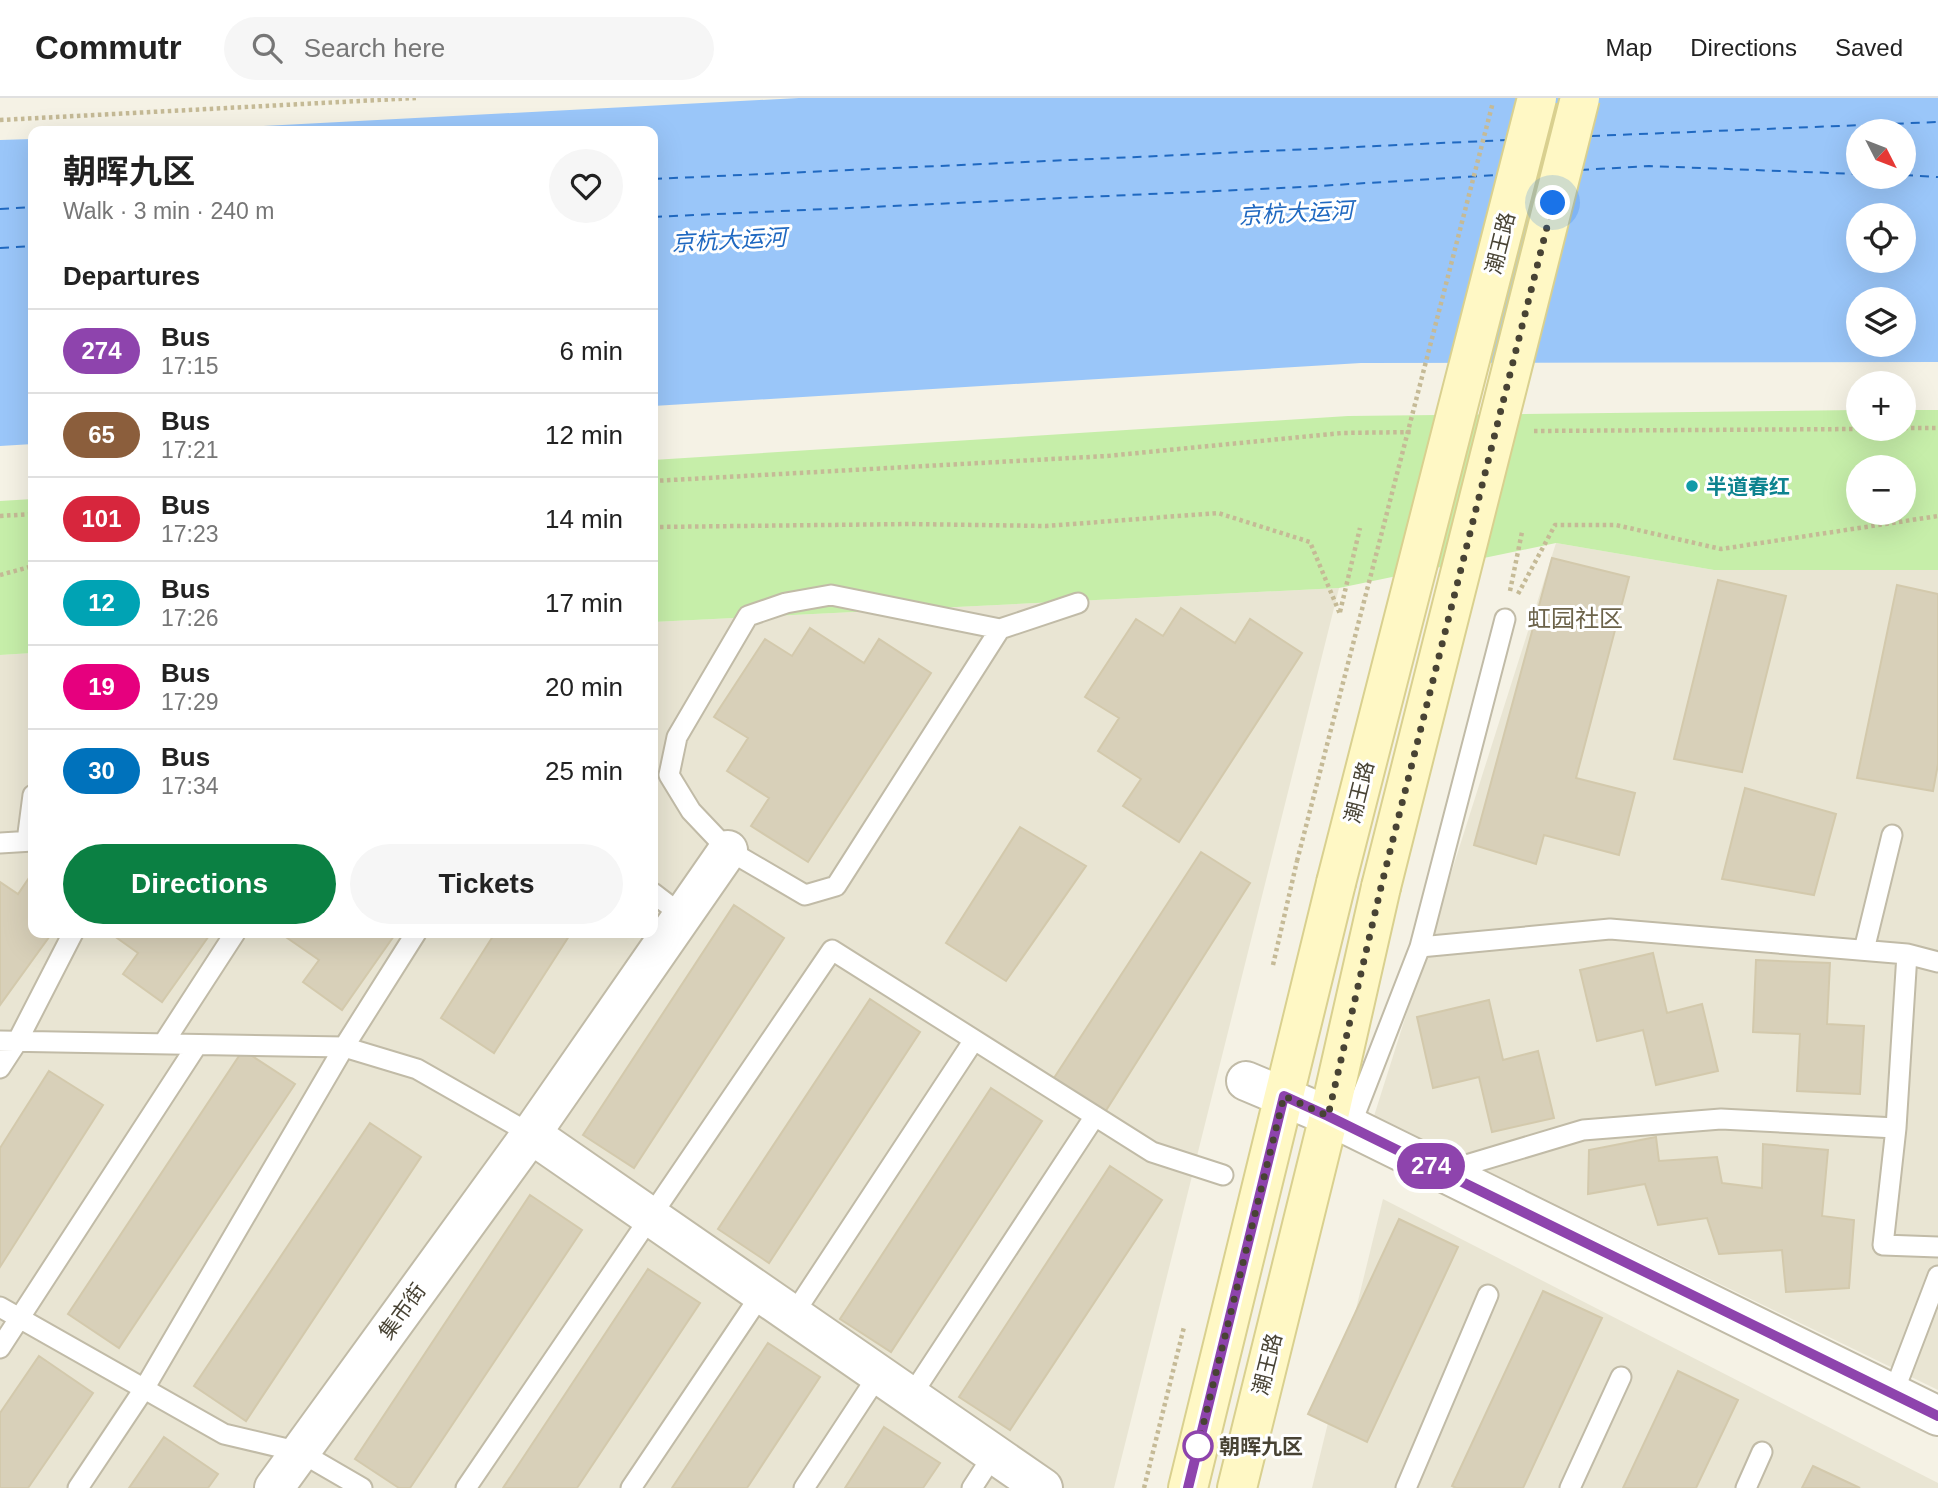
<!DOCTYPE html>
<html lang="en">
<head>
<meta charset="utf-8">
<style>
  :root { --surface:#fff; --page:#f6f6f6; --text:#222; --muted:#767676; --line:#e0e0e0; --accent:#0b8043 }
  body { margin:0; font-family:Helvetica,"Noto Sans SC",sans-serif; background:var(--page); color:var(--text); height:100vh; display:flex; flex-direction:column; font-size:26px; white-space:nowrap }
  * { box-sizing:border-box; margin:0 }
  p { font-size:23px; color:var(--muted) }
  .icon { flex:none; width:38px; height:38px; fill:none; stroke:currentColor; stroke-width:2; stroke-linecap:round; stroke-linejoin:round }
  .map { position:relative; flex:1; overflow:hidden }
  .panel { position:absolute; left:28px; top:28px; width:630px; height:812px; display:flex; flex-direction:column; background:var(--surface); border-radius:14px; box-shadow:0 7px 28px #0002 }
  .panel>* { flex:none }
  .badge { padding:0 14px; border-radius:23px; font-size:24px; line-height:46px }
  .needle { width:46px; rotate:132deg }
  .fabs { position:absolute; left:1846px; top:21px; display:grid; gap:14px }
  .fabs a { display:grid; place-items:center; width:70px; height:70px; border-radius:50%; background:var(--surface); box-shadow:0 7px 28px #0002; font-size:35px }
  .you { position:absolute; width:35px; height:35px; margin:-18px; border:5px solid #fff; border-radius:50%; background:#1a73e8; box-shadow:0 0 0 10px #1a73e833 }
  .map>.badge { position:absolute; translate:-50% -50%; box-shadow:0 0 0 4px #fff }
  h2 { padding:0 35px; font-size:26px; line-height:63px }
  .round { display:grid; place-items:center; flex:none; width:74px; height:74px; border-radius:37px; background:var(--page) }
  .head { display:flex; align-items:center; justify-content:space-between; height:119px; padding:0 35px }
  h1 { font-size:33px; font-weight:700; line-height:52px }
  .primary-button { display:flex; gap:14px; margin-top:auto; padding:14px 35px }
  .primary-button a { flex:1; height:80px; border-radius:42px; background:var(--accent); color:#fff; font-size:28px; font-weight:700; line-height:80px; text-align:center }
  .primary-button a+a { background:var(--page); color:var(--text) }
  ul { padding:0; list-style:none }
  li { display:flex; align-items:center; gap:21px; height:84px; padding:0 35px; border-top:2px solid var(--line) }
  li div { flex:1 }
  li b { display:block; font-size:26px }
  li em { font-style:normal }
  li .badge { min-width:77px; font-weight:700; text-align:center }
  header { display:flex; align-items:center; gap:42px; box-sizing:border-box; height:98px; padding:0 35px; background:var(--surface); border-bottom:2px solid var(--line) }
  header strong { font-size:33px }
  nav { display:flex; gap:38px; margin-inline-start:auto; font-size:24px }
  .search { width:490px; height:63px; background:var(--page); display:flex; align-items:center; gap:18px; box-sizing:border-box; padding:0 24px; border-radius:38px; color:var(--muted); font-size:26px }
  .map>svg:first-child { display:block }
</style>
</head>
<body>
<header>
<strong>Commutr</strong>
<div class="search"><svg class="icon" aria-label="search" viewBox="0 0 24 24"><circle cx="10" cy="10" r="6"/><path d="M15 15l6 6"/></svg>Search here</div>
<nav><a>Map</a><a>Directions</a><a>Saved</a></nav>
</header>
<div class="map">
<svg width="1938" height="1390" viewBox="0 0 1938 1390">
  <rect width="100%" height="100%" fill="#f5f2e5"/>
  <path fill="#e9e5d3" d="M1556 445 1714 472H1938V1292L1374 1018Z
    M1339 490 1114 1390H0V557L33 555V835H653V524Z
    M1383 1101 1938 1385V1390H1312Z"/>
  <path fill="#c6eea9" fill-rule="evenodd" d="M1858 312V331H1904V312H1938V472H1714L1556 445 1339 490 653 524V362L1348 318ZM1858 369H1904V415H1858Z
    M33 401V555L0 557V403Z"/>
  <path fill="#9ac6f9" fill-rule="evenodd" d="M799 0H1938V264L1361 265 653 308V33H167ZM1858 33H1904V79H1858ZM1858 117H1904V163H1858ZM1858 201H1904V247H1858Z
    M33 41V346L0 348V42Z"/>
  <g fill="none" stroke-linecap="round" stroke-linejoin="round">
    <path stroke="#2069c1" stroke-width="2" stroke-dasharray="9 7" stroke-linecap="butt" d="M1591 38 1938 24
      M1580 72 1649 68 1858 76
      M1904 77 1938 79
      M653 81 1508 42
      M0 111 33 109
      M653 119 1302 89 1497 77
      M0 150 33 148"/>
  </g>
  <path fill="#d8d0b9" stroke="#d3c9ac" stroke-width="2" d="M1552 460 1629 479 1576 680 1635 695 1619 757 1544 737 1536 766 1474 747Z
    M1718 482 1786 498 1742 674 1674 661Z
    M1897 487 1938 496V666L1933 693 1857 680Z
    M1181 510 1235 545 1250 521 1302 555 1179 744 1123 708 1141 681 1098 653 1119 620 1085 599 1136 521 1163 538Z
    M810 530 864 565 879 541 931 575 808 764 751 728 769 700 727 673 748 640 714 619 765 541 792 558Z
    M1745 690 1836 716 1814 797 1722 781Z
    M1020 729 1086 768 1006 883 946 845Z
    M1201 754 1250 785 1105 1014 1054 980Z
    M33 774V835H52L0 907V784L18 796Z
    M734 807 784 840 634 1070 583 1037Z
    M110 835H211L162 904 123 876 138 855Z
    M280 835H396L342 912 303 884 319 862Z
    M495 835H571L494 955 441 920Z
    M1653 855 1667 915 1702 906 1718 973 1656 987 1643 932 1597 943 1580 872Z
    M1756 862 1830 865 1827 926 1864 928 1860 996 1797 993 1800 936 1753 934Z
    M870 901 920 934 769 1165 718 1131Z
    M1489 902 1503 962 1538 953 1554 1020 1492 1034 1479 979 1433 990 1417 919Z
    M243 952 295 986 119 1250 68 1216Z
    M49 973 103 1007 0 1169V1050Z
    M991 990 1042 1023 891 1254 840 1221Z
    M370 1025 421 1059 246 1323 194 1288Z
    M1656 1039 1659 1063 1717 1059 1722 1085 1762 1090 1763 1046 1828 1052 1822 1118 1854 1122 1849 1190 1786 1194 1782 1152 1719 1156 1707 1120 1658 1127 1645 1086 1588 1096 1589 1052Z
    M1110 1068 1162 1102 1010 1332 959 1299Z
    M530 1097 582 1132 410 1390H399L355 1361Z
    M1399 1121 1458 1149 1367 1344 1308 1316Z
    M648 1171 700 1205 577 1390H503Z
    M1543 1193 1602 1220 1523 1390H1456L1452 1388Z
    M768 1245 820 1279 747 1390H672Z
    M39 1258 93 1295 28 1390H0V1315Z
    M1678 1273 1738 1302 1696 1390H1623Z
    M884 1329 940 1365 923 1390H845Z
    M164 1339 218 1376 208 1390H129Z
    M1813 1368 1860 1390H1802Z"/>
  <g fill="none" stroke-linecap="round" stroke-linejoin="round">
    <g stroke="#c1bba7" stroke-width="23">
      <path id="lane" d="M1000 531 831 497 786 505 748 518 677 639 669 677 691 713 728 752 805 797 836 788 1000 531 1078 505
        M27 743 33 697
        M0 745 33 743
        M653 795 683 818
        M1420 849 1610 831 1907 856 1938 864
        M1864 852 1892 737
        M0 943 344 949 417 971 531 1036
        M163 946 235 835
        M0 970 17 944 73 835
        M1350 1029 1420 849 1505 521
        M1896 1030 1883 1147 1938 1149
        M1446 1073 1583 1032 1721 1021 1896 1030 1907 856
        M0 1209 224 1336 300 1354 362 1390
        M793 1217 974 942
        M0 1250 197 947
        M1893 1296 1938 1178
        M911 1298 1095 1018
        M78 1390 144 1291 344 949 416 835
        M466 1390 832 852 1152 1054 1223 1077
        M631 1390 762 1195
        M804 1390 879 1276
        M972 1390 994 1356
        M1406 1390 1488 1197
        M1570 1390 1621 1279
        M1746 1390 1762 1354"/>
    </g>
    <g stroke="#c1bba7" stroke-width="42">
      <path id="street" d="M1246 983 1329 1018 1938 1318
        M531 1036 1043 1390
        M274 1390 531 1036 728 752"/>
    </g>
    <g stroke="#d9d08f" stroke-width="42">
      <path id="secondary" d="M1188 1390 1336 785
        M1237 1390 1329 1018 1381 789"/>
    </g>
    <path stroke="#c5ba96" stroke-width="4.5" stroke-dasharray="3.5 3.5" stroke-linecap="butt" d="M0 22 416 0
      M1904 330H1938
      M1534 333 1858 331
      M653 383 1107 358 1342 335 1413 334
      M0 418 33 416
      M653 429 910 426 1046 428 1218 415 1310 444 1340 516
      M0 477 33 468
      M1510 493 1522 434
      M1518 496 1555 427H1616L1721 451 1938 418
      M1340 514 1360 430
      M1273 867 1297 763
      M1144 1390 1184 1229"/>
    <use href="#lane" stroke="#fff" stroke-width="19"/>
    <use href="#street" stroke="#fff" stroke-width="38"/>
    <use href="#secondary" stroke="#fff8c5" stroke-width="38"/>
    <g stroke="#d9d08f" stroke-width="42" stroke-linecap="butt">
      <path id="secondary-bridge" d="M1336 785 1537 0
        M1381 789 1580 0"/>
    </g>
    <path stroke="#c5ba96" stroke-width="4.5" stroke-dasharray="3.5 3.5" stroke-linecap="butt" d="M1297 763 1493 4"/>
    <use href="#secondary-bridge" stroke="#fff8c5" stroke-width="38"/>
  </g>
  <g fill="none" stroke-linecap="round" stroke-linejoin="round">
    <g stroke="#fff" stroke-width="16">
      <path id="line" d="M1188 1390 1284 998 1328 1018 1938 1318"/>
    </g>
    <use href="#line" stroke="#8e44ad" stroke-width="10"/>
    <path stroke="#484334" stroke-width="7" stroke-dasharray="0 12.6" d="M1198 1348 1284 998 1328 1018 1381 789 1553 105"/>
  </g>
  <circle fill="#0f9aa8" stroke="#fff" stroke-width="2.5" cx="1692" cy="388" r="7"/>
  <circle fill="#fff" stroke="#8e44ad" stroke-width="3.5" cx="1198" cy="1348" r="14"/>
  <g text-anchor="middle" dominant-baseline="central" stroke-width="6" stroke-linejoin="round" paint-order="stroke">
    <g font-size="21" fill="#484334" stroke="#fff">
      <text transform="translate(1500 145) rotate(-76)">潮王路</text>
      <text transform="translate(1359 694) rotate(-76)">潮王路</text>
      <text transform="translate(402 1213) rotate(-54)">集市街</text>
      <text transform="translate(1267 1266) rotate(-76)">潮王路</text>
    </g>
    <g font-size="21" font-weight="bold" fill="#0d838f" stroke="#fff" text-anchor="start">
      <text x="1706" y="388">半道春红</text>
    </g>
    <g font-size="21" font-weight="bold" fill="#484334" stroke="#fff" text-anchor="start">
      <text x="1219" y="1348">朝晖九区</text>
    </g>
    <g font-size="23" font-style="italic" fill="#2069c1" stroke="#fff">
      <text transform="translate(1296 115) rotate(-3)">京杭大运河</text>
      <text transform="translate(729 142) rotate(-3)">京杭大运河</text>
    </g>
    <g font-size="24" fill="#6c634a" stroke="#fff">
      <text x="1575" y="520">虹园社区</text>
    </g>
  </g>
</svg>
<div class="fabs">
<a><svg class="needle" viewBox="-14 -14 28 28"><path d="M0-13l5 13h-10z" fill="#e53935"/><path d="M0 13l5-13h-10z" fill="#767676"/></svg></a>
<a><svg class="icon" aria-label="locate" viewBox="0 0 24 24"><circle cx="12" cy="12" r="6"/><path d="M12 2v4M12 18v4M2 12h4M18 12h4"/></svg></a>
<a><svg class="icon" aria-label="layers" viewBox="0 0 24 24"><path d="M12 4l9 5-9 5-9-5zM3 14l9 5 9-5"/></svg></a>
<a>+</a>
<a>−</a>
</div>
<div class="you" style="left:1553px;top:105px"></div>
<b class="badge" style="left:1431px;top:1068px;background:#8e44ad;color:#fff">274</b>
<section class="panel">
<div class="head"><div><h1>朝晖九区</h1><p>Walk · 3 min · 240 m</p></div><a class="round"><svg class="icon" aria-label="heart" viewBox="0 0 24 24"><path d="M12 20l-8-8c-3-5 5-10 8-4 3-6 11-1 8 4z"/></svg></a></div>
<h2>Departures</h2>
<ul>
<li><span class="badge" style="background:#8e44ad;color:#fff">274</span><div><b>Bus</b><p>17:15</p></div><em>6 min</em></li>
<li><span class="badge" style="background:#8b5e3c;color:#fff">65</span><div><b>Bus</b><p>17:21</p></div><em>12 min</em></li>
<li><span class="badge" style="background:#d7263d;color:#fff">101</span><div><b>Bus</b><p>17:23</p></div><em>14 min</em></li>
<li><span class="badge" style="background:#00a3b4;color:#fff">12</span><div><b>Bus</b><p>17:26</p></div><em>17 min</em></li>
<li><span class="badge" style="background:#e6007e;color:#fff">19</span><div><b>Bus</b><p>17:29</p></div><em>20 min</em></li>
<li><span class="badge" style="background:#0072bc;color:#fff">30</span><div><b>Bus</b><p>17:34</p></div><em>25 min</em></li>
</ul>
<div class="primary-button"><a>Directions</a><a>Tickets</a></div>
</section>
</div>
</body>
</html>
